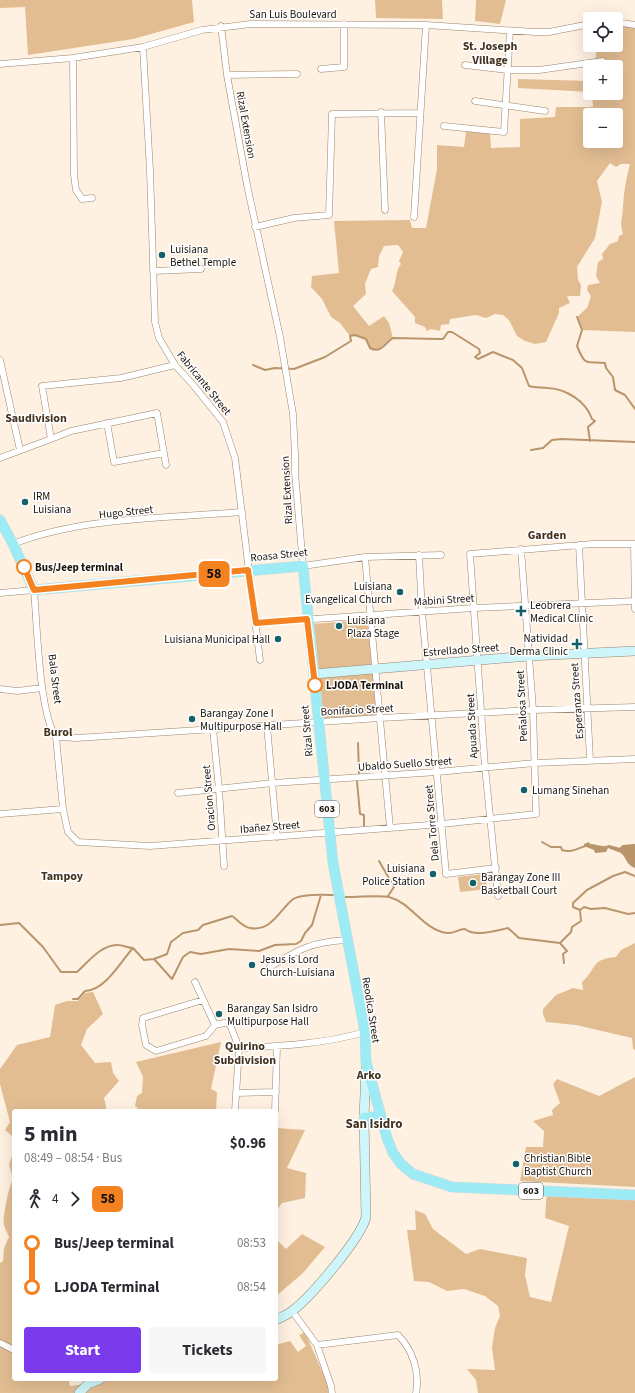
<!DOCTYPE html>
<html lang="en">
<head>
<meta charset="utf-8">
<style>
  :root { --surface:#fff; --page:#f7f7f7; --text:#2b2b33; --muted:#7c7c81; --accent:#7c3aed }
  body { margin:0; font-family:"Source Sans 3",sans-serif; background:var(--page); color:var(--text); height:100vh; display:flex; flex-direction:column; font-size:15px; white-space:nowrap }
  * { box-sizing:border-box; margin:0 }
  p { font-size:13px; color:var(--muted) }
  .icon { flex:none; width:22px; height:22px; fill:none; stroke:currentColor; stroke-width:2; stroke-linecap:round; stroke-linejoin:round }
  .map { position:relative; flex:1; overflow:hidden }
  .details { position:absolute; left:12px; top:1109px; width:266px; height:272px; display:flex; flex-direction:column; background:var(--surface); border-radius:4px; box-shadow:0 4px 16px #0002 }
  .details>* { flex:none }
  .badge { padding:0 8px; border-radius:6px; font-size:14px; line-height:26px }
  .controls { position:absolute; left:583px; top:12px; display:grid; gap:8px }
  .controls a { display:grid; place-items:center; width:40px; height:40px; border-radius:4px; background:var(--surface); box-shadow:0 4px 16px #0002; font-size:20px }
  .map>.badge { position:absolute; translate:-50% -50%; box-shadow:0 0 0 2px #fff }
  .legs { display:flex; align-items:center; gap:6px; height:44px; padding:0 12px; font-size:13px }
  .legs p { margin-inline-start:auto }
  .headline { display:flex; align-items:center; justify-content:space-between; height:68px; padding:0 12px }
  h1 { font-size:22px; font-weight:700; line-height:30px }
  .cta { display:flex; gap:8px; margin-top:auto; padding:8px 12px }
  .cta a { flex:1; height:46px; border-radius:4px; background:var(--accent); color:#fff; font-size:16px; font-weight:700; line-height:46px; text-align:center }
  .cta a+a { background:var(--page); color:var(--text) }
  ul { padding:0 12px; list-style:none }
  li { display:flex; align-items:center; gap:14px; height:44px; font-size:15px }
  li i { display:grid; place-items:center; width:6px; height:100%; margin:0 5px; background:currentColor }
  li i::after { content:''; width:10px; height:10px; margin:-5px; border:3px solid; border-radius:50%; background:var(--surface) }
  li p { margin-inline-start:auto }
  li:first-child i { background:linear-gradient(#0000 50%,currentColor 0) }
  li:last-child i { background:linear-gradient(currentColor 50%,#0000 0) }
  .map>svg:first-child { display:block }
</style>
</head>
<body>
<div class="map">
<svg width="635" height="1393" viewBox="0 0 635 1393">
  <rect width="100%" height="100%" fill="#fef1e2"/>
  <path fill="#e2bd92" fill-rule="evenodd" d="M0 0H192L194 22 133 39 28 55 25 7 0 8Z
    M375 0H442L443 19 376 18Z
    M476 0H506L500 24 475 21Z
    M616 21 635 28V332L582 330 577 317 587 308 591 296 587 290 588 285 600 283 596 276 598 262 603 259 602 254 610 244 618 241 619 236 623 234C619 220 623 219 623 207 624 191 626 179 630 164H621L616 167 610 163 597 181 602 202 595 238 577 267 578 280 581 285 580 296H567L570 303 559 308V313L546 342 535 344 525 341 517 336 509 320 503 315 495 314 486 318 476 315 450 319 449 324 441 325 440 331 431 329 427 331 425 327 415 323V317L392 291C397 282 395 271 401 264L399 261 403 252 398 245 384 246 379 256 378 267 371 269 365 284 366 294 353 306 369 326 384 316 389 323 393 338C385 343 381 354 370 348L366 339 355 335 350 336 340 323 331 317 322 299 311 287 312 276 339 273 334 221 410 220 412 228H426L437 169V145L464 147 466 132H490L491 148 520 147V119L555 117 556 107H593L592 93H616V67H595L597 45H616ZM590 115H616V141H590Z
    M518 79 590 81V92L518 88Z
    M367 620 378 716 322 719 311 624Z
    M485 874 487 889 460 892 458 877Z
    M635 943V1050L633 1049 632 1038 576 1025 546 1022 543 1014V1009L556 995 573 988 583 990 582 982C597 969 590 959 616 957L621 950Z
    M93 992 103 1014 87 1029 81 1045 95 1063 111 1062 113 1073 119 1081 104 1098 107 1111H14V1143L11 1135 5 1130 10 1122 0 1084V1069L17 1045 50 1037 55 1005 67 1001H78L85 993Z
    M221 1042 211 1089 217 1092 216 1111H141L135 1106 137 1096 142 1093 143 1077 136 1062Z
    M635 1077V1187L520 1181 526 1147H543L544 1131 533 1121 553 1115 552 1110 560 1103 553 1084 557 1079 599 1096Z
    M276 1128 305 1130 287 1168 306 1173 305 1198 282 1203 276 1211Z
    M14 1149V1379H63L69 1381 70 1386 85 1384 78 1393H0V1263L3 1261 4 1248 9 1237C8 1233 5 1230 4 1225 2 1220 9 1185 13 1179L9 1165Z
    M547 1191 635 1196V1393H478L476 1380 467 1369 495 1370 492 1348 495 1328 500 1316 498 1306 485 1296 464 1289 447 1291 429 1282 414 1281 407 1230H416L415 1210 425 1214 433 1229 466 1254 480 1249 527 1258 525 1275 530 1297 551 1302 569 1226 545 1218Z
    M302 1234 325 1247 302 1274 276 1296V1239L286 1249Z
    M305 1332 328 1385V1393H86L88 1389 106 1379H276V1345L290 1341 298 1352 306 1346 299 1335Z"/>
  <path fill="#b8956b" d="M589 842 590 845 606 848 609 846 620 849 623 846 635 845V868C626 865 627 858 621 853 617 851 612 850 608 848L606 852 595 853 594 850 584 846V844Z"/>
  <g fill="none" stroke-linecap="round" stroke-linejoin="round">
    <path stroke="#b8956b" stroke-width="2" d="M577 317 582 330 577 346C586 368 586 361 605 363L606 368 613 377 615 390 625 395 635 409
      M253 365 265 370 275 368 294 369 325 357 351 341 350 336 355 335 366 339 370 348C381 354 385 343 393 338L439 339H443L448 332H452L479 349 480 353 475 357 478 359 493 352 513 360 522 368 529 386C535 388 541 387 548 388 566 389 586 401 592 419L595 421 588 427 590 441
      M531 450 543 448 552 440 561 439 635 442
      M358 743 359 773
      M357 781 360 814 364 815V826
      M542 842 551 847H561L562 850C573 854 580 846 590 845 597 845 603 849 609 846L620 849 623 846 635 845
      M379 861 394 887 388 896
      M635 876 625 872 613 876 587 890 573 903V907L580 910 584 907 591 909 605 908 628 914 635 913
      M345 897C355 897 382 895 389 897 412 903 423 930 447 933 454 934 458 929 465 929 474 937 496 931 508 928L519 938 560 943 567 951 563 954 564 963
      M0 925 19 923 43 947 61 972H77C88 962 102 944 118 945 124 945 127 948 133 948
      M560 943 571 932 572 927 581 921 580 910
      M154 959 167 954 171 942 183 933 198 930 203 925 232 916C238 920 243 927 250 928 271 932 279 911 292 900 300 893 325 895 336 895
      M73 999H78L85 991C105 991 121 961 133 948L144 960 154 959 172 979 183 957 190 952 201 954 229 949 259 951 275 945 296 944 301 941 305 933 312 925 321 895"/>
    <g stroke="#98856e" stroke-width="7">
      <path id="street" d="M616 22 635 25
        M221 26 227 75 247 185 280 337 293 414 295 455V472L303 566 365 557 441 555
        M143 47 150 171 155 322 159 338 175 365 194 386 223 422 235 458 260 660
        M73 58 74 175 76 190 82 199 92 198
        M0 64 73 58 143 47 202 30 251 24 426 25 535 32H549L590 24
        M465 65 508 70H539L603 61
        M321 69 344 67V24
        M227 75 297 74
        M475 101 545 111
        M381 112 385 210
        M444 126 504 132 510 31
        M414 217 426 25
        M255 227 294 218 329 215 332 114 420 113
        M153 271 201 269
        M0 360 20 450
        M107 423 114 462 164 453
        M51 439 71 431 157 413 166 465
        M0 458 51 439 42 386 121 378 175 365
        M13 544C81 517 169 518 242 512
        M634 544 635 609
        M579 545 590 760
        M419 555 422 612 446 874 496 868
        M365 557 390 828
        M0 593 34 590C37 622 39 714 56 737L63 809 68 832 78 842 150 846 442 824 536 814 533 710 521 549
        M256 623 474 608 635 601
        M0 689 17 691 42 688
        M267 726 277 837
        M213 729 219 789 224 866
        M56 737 77 738 380 718 533 710 635 707
        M178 793 273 783 437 772 535 763 635 759
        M0 814 63 809
        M498 896 485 767 470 554 593 544H635
        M270 967C299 949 312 942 346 940
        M195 982 215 1025 206 1036 156 1051 146 1045 142 1025 143 1018 203 1000
        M215 1025 229 1022 239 1048 235 1111
        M239 1048C281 1046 324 1044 365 1032
        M236 1093 276 1092
        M275 1111 277 1047
        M292 1311 317 1345 331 1386 332 1393
        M0 1343 14 1350
        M317 1345 398 1335C413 1350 420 1373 416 1393"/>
    </g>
    <g stroke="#98856e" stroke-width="10">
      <path id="secondary" d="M314 674 529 656 635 651
        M276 1320C281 1317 287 1315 292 1311 311 1297 361 1238 366 1217L364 1118 366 1068
        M79 1393 88 1384 100 1379"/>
    </g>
    <g stroke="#dad9d8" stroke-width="11">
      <path id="primary" d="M0 520 13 544 34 590 303 566 333 863 365 1032 366 1062 387 1138 393 1153 401 1164 413 1174 452 1187 635 1195
        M364 1118 381 1116"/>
    </g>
    <use href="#street" stroke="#fff" stroke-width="6"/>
    <use href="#secondary" stroke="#cef5f9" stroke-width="9"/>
    <use href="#primary" stroke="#9debf4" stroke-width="10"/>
  </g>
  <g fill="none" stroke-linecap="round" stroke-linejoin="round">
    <g stroke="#fff" stroke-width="9">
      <path id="line-1" d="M24 567 34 590 248 570 256 623 307 619 315 685"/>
    </g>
    <use href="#line-1" stroke="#f58220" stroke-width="6"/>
  </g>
  <g fill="#13626a" stroke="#fff" stroke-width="1.5">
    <circle cx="162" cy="255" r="4"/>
    <circle cx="25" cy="502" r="4"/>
    <circle cx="400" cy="592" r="4"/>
    <path d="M519 605h4v4h4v4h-4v4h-4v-4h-4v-4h4z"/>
    <circle cx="339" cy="626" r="4"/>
    <circle cx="278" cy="639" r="4"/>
    <path d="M575 638h4v4h4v4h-4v4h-4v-4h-4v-4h4z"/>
    <circle cx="192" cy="719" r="4"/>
    <circle cx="524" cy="790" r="4"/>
    <circle cx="433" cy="874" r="4"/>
    <circle cx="473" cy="883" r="4"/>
    <circle cx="252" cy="965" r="4"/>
    <circle cx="219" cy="1014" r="4"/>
    <circle cx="516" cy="1164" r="4"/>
  </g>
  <g fill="#fff" stroke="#f58220" stroke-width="2">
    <circle cx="24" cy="567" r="7"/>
    <circle cx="315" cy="685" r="7"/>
  </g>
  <g text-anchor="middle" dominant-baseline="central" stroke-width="3" stroke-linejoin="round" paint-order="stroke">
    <g fill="#fff" stroke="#5f5a54" stroke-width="1">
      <rect x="315" y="801" width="24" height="16" rx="3"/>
      <rect x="519" y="1183" width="24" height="16" rx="3"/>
    </g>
    <g font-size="10" font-weight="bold" fill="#1a130a">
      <text x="327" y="809">603</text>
      <text x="531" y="1191">603</text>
    </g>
    <g font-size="11" fill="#1a130a" stroke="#fff">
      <text x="293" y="14">San Luis Boulevard</text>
      <text transform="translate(246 125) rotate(80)">Rizal Extension</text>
      <text transform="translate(204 383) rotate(51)">Fabricante Street</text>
      <text transform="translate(287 490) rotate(-93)">Rizal Extension</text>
      <text transform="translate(126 512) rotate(-6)">Hugo Street</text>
      <text transform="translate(279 555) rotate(-6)">Roasa Street</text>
      <text transform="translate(444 600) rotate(-4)">Mabini Street</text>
      <text transform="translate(461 650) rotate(-4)">Estrellado Street</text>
      <text transform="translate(55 679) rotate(83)">Bala Street</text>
      <text transform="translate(577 701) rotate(-94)">Esperanza Street</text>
      <text transform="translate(522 706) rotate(-93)">Peñalosa Street</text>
      <text transform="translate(357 710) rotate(-3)">Bonifacio Street</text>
      <text transform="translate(472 726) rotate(-93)">Apuada Street</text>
      <text transform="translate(307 731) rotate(-95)">Rizal Street</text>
      <text transform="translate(405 764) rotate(-4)">Ubaldo Suello Street</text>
      <text transform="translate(209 798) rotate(-95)">Oracion Street</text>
      <text transform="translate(432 823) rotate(-95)">Dela Torre Street</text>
      <text transform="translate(270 827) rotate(-5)">Ibañez Street</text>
      <text transform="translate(371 1010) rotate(81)">Reodica Street</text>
    </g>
    <g font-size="11" fill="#1a130a" stroke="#fff" text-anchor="start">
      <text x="170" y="249">Luisiana<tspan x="170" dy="13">Bethel Temple</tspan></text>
      <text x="33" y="496">IRM<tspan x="33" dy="13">Luisiana</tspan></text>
      <text x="392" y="586" text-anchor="end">Luisiana<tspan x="392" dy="13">Evangelical Church</tspan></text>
      <text x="530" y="605">Leobrera<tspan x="530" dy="13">Medical Clinic</tspan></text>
      <text x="347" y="620">Luisiana<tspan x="347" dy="13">Plaza Stage</tspan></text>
      <text x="568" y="638" text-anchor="end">Natividad<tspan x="568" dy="13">Derma Clinic</tspan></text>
      <text x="270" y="639" text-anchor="end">Luisiana Municipal Hall</text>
      <text x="200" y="713">Barangay Zone I<tspan x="200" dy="13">Multipurpose Hall</tspan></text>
      <text x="532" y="790">Lumang Sinehan</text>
      <text x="425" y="868" text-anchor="end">Luisiana<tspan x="425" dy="13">Police Station</tspan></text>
      <text x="481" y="877">Barangay Zone III<tspan x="481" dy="13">Basketball Court</tspan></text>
      <text x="260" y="959">Jesus is Lord<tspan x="260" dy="13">Church-Luisiana</tspan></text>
      <text x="227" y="1008">Barangay San Isidro<tspan x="227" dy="13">Multipurpose Hall</tspan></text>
      <text x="524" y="1158">Christian Bible<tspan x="524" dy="13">Baptist Church</tspan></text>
    </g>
    <g font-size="11" font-weight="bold" fill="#1a130a" stroke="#fff" text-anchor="start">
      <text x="35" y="567">Bus/Jeep terminal</text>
      <text x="326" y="685">LJODA Terminal</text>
    </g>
    <g font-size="12" font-weight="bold" fill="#43321e" stroke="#fff">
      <text x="490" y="46">St. Joseph<tspan x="490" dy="14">Village</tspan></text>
      <text x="36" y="418">Saudivision</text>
      <text x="547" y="535">Garden</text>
      <text x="58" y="732">Burol</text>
      <text x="62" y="876">Tampoy</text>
      <text x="245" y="1046">Quirino<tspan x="245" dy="14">Subdivision</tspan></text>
      <text x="369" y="1075">Arko</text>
    </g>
    <g font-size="13" font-weight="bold" fill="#43321e" stroke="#fff">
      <text x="374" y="1124">San Isidro</text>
    </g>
  </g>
</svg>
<div class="controls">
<a><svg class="icon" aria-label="locate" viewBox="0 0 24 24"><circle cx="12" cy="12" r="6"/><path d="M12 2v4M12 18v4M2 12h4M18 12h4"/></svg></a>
<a>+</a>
<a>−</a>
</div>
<b class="badge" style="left:214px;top:574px;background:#f58220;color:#111">58</b>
<section class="details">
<div class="headline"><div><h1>5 min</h1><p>08:49 – 08:54 · Bus</p></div><b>$0.96</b></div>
<div class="legs"><svg class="icon" aria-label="walk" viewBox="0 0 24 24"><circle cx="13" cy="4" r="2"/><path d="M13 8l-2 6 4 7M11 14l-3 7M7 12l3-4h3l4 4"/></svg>4<svg class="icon" aria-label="forward" viewBox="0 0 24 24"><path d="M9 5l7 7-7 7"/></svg><b class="badge" style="background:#f58220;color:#111">58</b></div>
<ul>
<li><i style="color:#f58220"></i><b>Bus/Jeep terminal</b><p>08:53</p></li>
<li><i style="color:#f58220"></i><b>LJODA Terminal</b><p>08:54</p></li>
</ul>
<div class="cta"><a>Start</a><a>Tickets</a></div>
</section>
</div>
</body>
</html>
